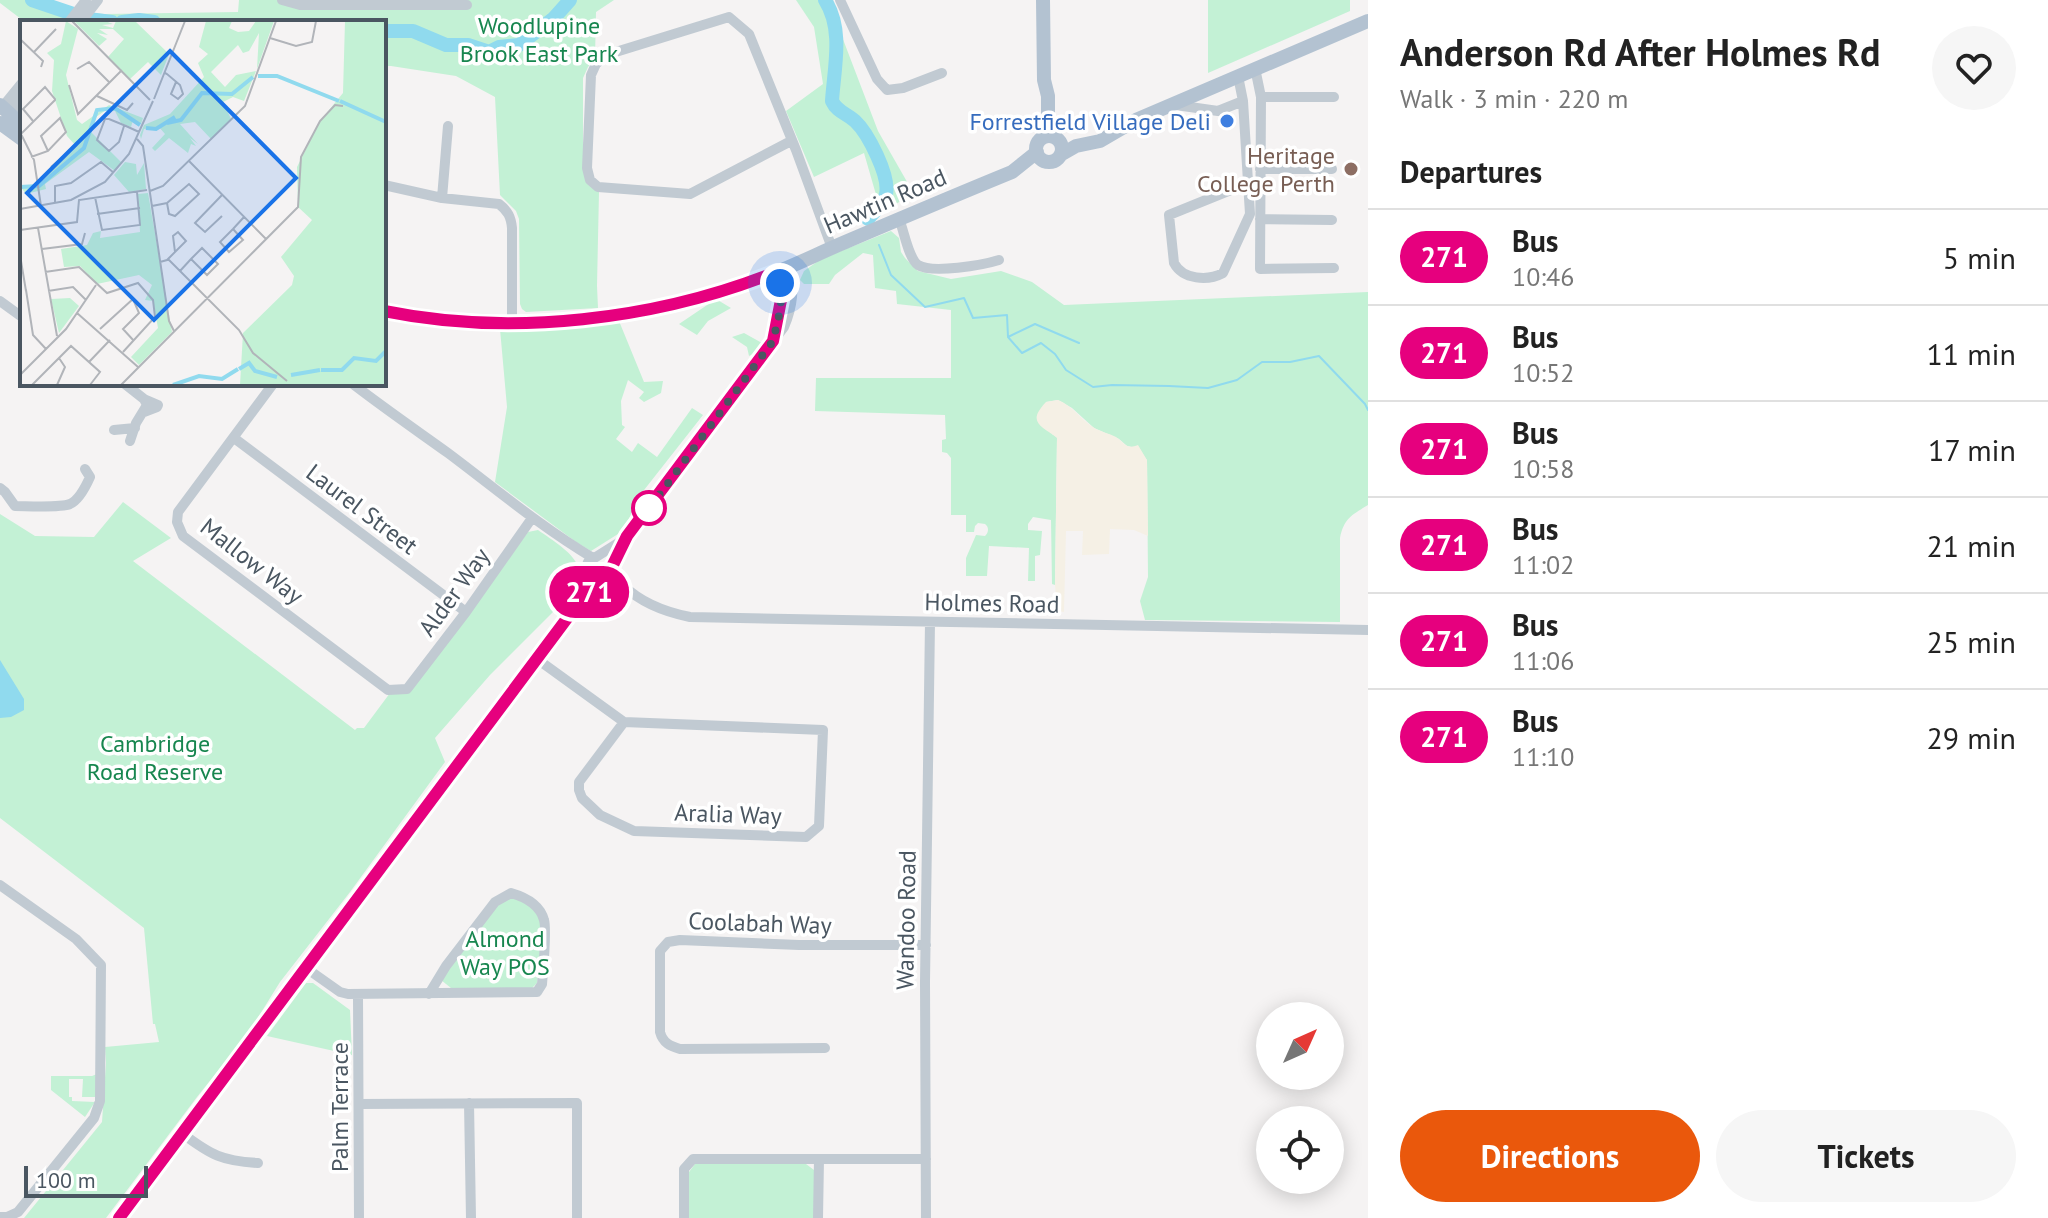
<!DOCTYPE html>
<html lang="en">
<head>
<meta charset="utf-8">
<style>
  :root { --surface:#fff; --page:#f6f6f6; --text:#222; --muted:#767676; --line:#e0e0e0; --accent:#ea580c }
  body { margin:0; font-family:"PT Sans",sans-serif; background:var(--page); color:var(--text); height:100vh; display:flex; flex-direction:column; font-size:30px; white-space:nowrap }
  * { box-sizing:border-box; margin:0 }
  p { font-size:26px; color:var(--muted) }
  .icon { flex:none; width:44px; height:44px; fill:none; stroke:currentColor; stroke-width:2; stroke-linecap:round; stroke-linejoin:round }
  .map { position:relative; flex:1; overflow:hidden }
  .side { display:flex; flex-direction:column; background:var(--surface); width:680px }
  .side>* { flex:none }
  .badge { padding:0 16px; border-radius:26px; font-size:28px; line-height:52px }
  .needle { width:52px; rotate:45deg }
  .buttons { position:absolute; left:1256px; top:1002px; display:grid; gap:16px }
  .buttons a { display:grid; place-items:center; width:88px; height:88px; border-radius:50%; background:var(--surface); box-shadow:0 4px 20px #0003; font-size:40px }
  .scale { position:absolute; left:24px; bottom:20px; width:124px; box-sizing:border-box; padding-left:8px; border:4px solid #4a5661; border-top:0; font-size:22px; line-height:28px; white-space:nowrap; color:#4a5661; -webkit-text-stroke:6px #fff; paint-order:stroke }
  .you { position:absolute; width:40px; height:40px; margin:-20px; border:6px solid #fff; border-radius:50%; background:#1a73e8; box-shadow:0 0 0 12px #1a73e833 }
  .map>.badge { position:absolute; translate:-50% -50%; box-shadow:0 0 0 4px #fff }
  h2 { padding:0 32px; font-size:30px; line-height:72px }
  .round { display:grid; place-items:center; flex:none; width:84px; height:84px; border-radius:42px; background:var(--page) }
  .head { display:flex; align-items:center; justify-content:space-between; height:136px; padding:0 32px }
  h1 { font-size:38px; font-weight:700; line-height:60px }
  .cta { display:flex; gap:16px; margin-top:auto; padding:16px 32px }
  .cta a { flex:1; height:92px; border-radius:48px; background:var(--accent); color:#fff; font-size:32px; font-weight:700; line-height:92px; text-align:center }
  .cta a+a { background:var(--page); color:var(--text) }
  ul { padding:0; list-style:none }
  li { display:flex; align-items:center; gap:24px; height:96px; padding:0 32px; border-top:2px solid var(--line) }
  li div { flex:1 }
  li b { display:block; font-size:30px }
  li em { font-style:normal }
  li .badge { min-width:88px; font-weight:700; text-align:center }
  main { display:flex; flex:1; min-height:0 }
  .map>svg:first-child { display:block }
</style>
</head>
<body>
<main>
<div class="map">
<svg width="1368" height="1218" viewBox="0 0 1368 1218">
  <rect width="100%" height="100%" fill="#f5f3f3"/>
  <path fill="#c3f1d5" d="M0 0H53L74 11 104 14 238 12 239 0H614L596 12 595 58 588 67 583 78V156L599 192 597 286 598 308 526 312 522 309 520 304 519 219 516 211 500 195 495 97 456 76 391 66H384V22H25L0 3Z
    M796 0H828L878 131 914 194 881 212 864 153 814 177 786 111 823 84 814 27Z
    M1208 0H1350V11L1208 73Z
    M891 231 899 238 901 252 905 258 918 271 951 279 1001 271 1032 282 1064 305 1368 292V505C1352 515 1344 518 1340 538V622L1145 620 1140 601 1148 577 1147 460 1132 447 1127 446 1119 439 1094 428 1072 408 1058 400 1046 402 1052 434 1057 437 1055 585 1052 584 1051 520 1033 517 1028 524V530L1042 531 1040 555 1035 556V581H1028L1029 548 989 546 987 576H966V558L976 535 985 536C989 532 989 527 985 524L978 523 975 526 974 532H966V515H951V458L947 453 942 452V440L946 439 945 415 815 411 816 378H951V310L897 304 896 291 875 288 873 255 863 253 835 275 829 284H804L800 280 804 271 821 259Z
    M716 299 731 308 708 321 697 335 679 324Z
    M619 321 644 382 663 381 661 393 644 402 639 398 644 392 628 380 621 401 622 425 625 427 616 439 632 452 638 443 657 457 692 408 703 415 637 499 629 519 618 534 591 551 576 542 495 482 507 407 500 329Z
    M744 333 762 343 757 352 749 356 747 347 732 337Z
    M123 502 171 538 133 561 355 730 357 728H364L390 693 409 691 528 532 538 530C552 540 573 552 579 568 582 575 579 582 576 589L490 675 435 738 445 762 350 892 280 982 249 1032 197 1097 106 1218H24L102 1122 106 1063 105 1047 159 1042 155 1024H153L144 928 0 818V514L35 536 94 537Z
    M511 893 522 896 545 921 537 983 532 988H451L441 980 495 902Z
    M306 983H313L350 1010 352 1055 267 1036Z
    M97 1074 96 1097H82L83 1079H69V1097H72V1101L95 1102 85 1117 51 1090V1076H92Z
    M695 1164H806L814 1170V1218H689V1172Z"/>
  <path fill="#f5f0e5" d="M1058 400C1073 406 1080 419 1093 427 1100 432 1109 433 1116 437 1125 443 1126 450 1138 445L1147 460 1148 536 1134 530 1110 529 1109 554 1082 555 1083 531H1066L1064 612 1057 611 1055 585 1057 438C1042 426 1026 423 1046 402Z"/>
  <path fill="#90daee" d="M0 660 24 699V710L11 717 0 718Z"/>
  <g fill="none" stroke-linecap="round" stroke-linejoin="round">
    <path stroke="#90daee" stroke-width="2" d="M879 245 891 275 925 307 964 298 973 318 1007 315 1008 337 1035 324 1079 343
      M1008 337 1022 353 1041 343 1055 354 1066 370 1093 387 1112 385 1169 386 1208 388 1237 380 1262 362H1290L1319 356 1365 404 1368 410"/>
    <path stroke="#90daee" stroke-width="14" d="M32 0 88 19 112 22
      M825 0C844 30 834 68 832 101 837 112 846 113 855 121 868 133 890 176 886 194 884 205 874 211 868 219
      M122 22 139 20 154 22
      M384 31H413L446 45H468L489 52 499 47 519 45 554 18 570 0"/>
    <path stroke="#c1cad2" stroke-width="10" d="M282 0 300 5H467
      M840 0 877 79 887 90 903 88 942 73
      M69 22 86 0
      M81 22 98 0
      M1255 68 1261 97 1260 269 1334 268
      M1238 76 1243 101 1250 214 1223 273C1208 281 1183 280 1174 263L1169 215 1248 183
      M1261 97H1334
      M1176 105 1218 111 1243 101
      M0 110 22 83
      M6 119 22 98
      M791 141 690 194 598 187 590 180 587 168 591 75 596 64 606 55 729 17 749 34 796 150 832 248
      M1260 169H1332
      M384 185 442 198 499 204C508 211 511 217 512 228V322
      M442 198 448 126
      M899 219C904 230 908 258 918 265 932 274 983 265 999 260
      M1260 219 1332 220
      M0 301 22 317
      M773 339 782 295 776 272
      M125 384 144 399 147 405 136 423 130 441
      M273 384 178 512 177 522 183 536 388 690 407 689 466 612 532 518
      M353 384C384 408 416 430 448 453 496 489 541 527 593 558
      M144 412 157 407 158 405 144 399
      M114 430 135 428
      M234 438 466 612
      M0 488 5 492 15 506C27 506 60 508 70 504 79 500 86 486 90 477L85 469
      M609 570C615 575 618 580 623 585 641 603 665 612 690 617L1368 630
      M581 599 588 576 586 567 588 562 623 540
      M537 659 624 722 823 730 819 826 806 837 634 831 600 815 582 798 579 790V782L624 722
      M0 885 76 939 101 965 100 1101 94 1118 18 1212 7 1217H0
      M306 968 340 992 348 994 537 992 542 984C543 971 547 930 544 920 540 905 525 897 511 893L495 902 446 966 429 994
      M358 995 359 1218
      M825 1048 680 1049C670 1046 663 1043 660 1032V951L668 942 680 940 799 945H926
      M469 1103 471 1218
      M359 1104 577 1103V1218
      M183 1134C211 1155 222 1161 258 1163
      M119 1218 580 601 601 580 607 577 627 536 784 327C793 306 794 288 791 266
      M684 1218V1169L693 1159H926
      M818 1218 819 1159
      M926 1218 925 982 930 622"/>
    <path stroke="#b3c2d1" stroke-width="14" d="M1043 0 1044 80 1048 96V122L1057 139
      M0 105 22 125
      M0 123 22 139
      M1036 149a13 13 0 1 1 26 0a13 13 0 1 1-26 0Z
      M1062 154 1076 146 1100 141 1136 120 1368 21
      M384 311C502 335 630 322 743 285 780 273 814 255 850 240 904 217 958 194 1012 172L1037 152"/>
  </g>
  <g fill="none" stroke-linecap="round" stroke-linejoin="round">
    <g stroke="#fff" stroke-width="18">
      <path id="line" d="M119 1218 580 601 601 580 607 577 627 536 773 341 782 295 776 272C656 320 511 337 384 311"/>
    </g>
    <use href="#line" stroke="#e6007e" stroke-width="12"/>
    <path stroke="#4a5661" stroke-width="8" stroke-dasharray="0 14.4" d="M649 508 646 513 773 341 781 307 780 283"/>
  </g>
  <circle fill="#3f7fe0" stroke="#fff" stroke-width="3" cx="1227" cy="121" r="8"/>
  <circle fill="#8d6e63" stroke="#fff" stroke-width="3" cx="1351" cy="169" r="8"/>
  <circle fill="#fff" stroke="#e6007e" stroke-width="4" cx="649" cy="508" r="16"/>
  <g text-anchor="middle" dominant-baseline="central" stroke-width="7" stroke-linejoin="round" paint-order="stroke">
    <g font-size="24" fill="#17864f" stroke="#fff">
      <text x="539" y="25">Woodlupine<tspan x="539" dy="28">Brook East Park</tspan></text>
      <text x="155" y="743">Cambridge<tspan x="155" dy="28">Road Reserve</tspan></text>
      <text x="505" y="938">Almond<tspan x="505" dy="28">Way POS</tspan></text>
    </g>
    <g font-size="24" fill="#366cbe" stroke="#fff" text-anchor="end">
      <text x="1211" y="121">Forrestfield Village Deli</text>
    </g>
    <g font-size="24" fill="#785e54" stroke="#fff" text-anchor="end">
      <text x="1335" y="155">Heritage<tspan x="1335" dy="28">College Perth</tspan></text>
    </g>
    <g font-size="24" fill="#4a5661" stroke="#fff">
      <text transform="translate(885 201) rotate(-23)">Hawtin Road</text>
      <text transform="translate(362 509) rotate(37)">Laurel Street</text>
      <text transform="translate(252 561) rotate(38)">Mallow Way</text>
      <text transform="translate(454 592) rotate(-54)">Alder Way</text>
      <text transform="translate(992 603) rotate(1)">Holmes Road</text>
      <text transform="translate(728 814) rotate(2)">Aralia Way</text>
      <text transform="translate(906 920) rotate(-89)">Wandoo Road</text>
      <text transform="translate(760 923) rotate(2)">Coolabah Way</text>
      <text transform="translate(339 1107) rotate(-90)">Palm Terrace</text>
    </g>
  </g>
  <g transform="translate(20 20)">
    <rect width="366" height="366" fill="#f5f3f3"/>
    <path d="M46 1 58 9 46 55 57 100 62 104 89 85 123 98 121 104 113 100 111 107 101 103 95 91 86 90 76 97 71 112 102 143 95 151 69 132 25 164 26 169 6 174 0 166 16 167 56 126 47 116 32 71 34 40 27 33 41 24ZM54 1H85L93 4 82 5 93 8 96 1H115L149 34 141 55 128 42 110 59 88 37 104 19 93 9H79L88 15 77 13 87 19 79 26ZM186 1H212L209 8 218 12 229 11 236 1H254L237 49 239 13 229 31 223 33 218 25 191 52 205 67 216 55 236 51 224 81 213 77 203 82 211 99 191 119 175 102 160 104 178 124 170 118 176 126 171 124 168 133 149 118 135 131 132 128 145 114 139 107 124 109 121 119 120 115 124 105 150 94 184 57 178 43 188 34 179 27ZM325 1H366V365H220L223 313 272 265 274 256 261 237 292 200 278 187 277 147 300 101 323 73ZM105 142 116 144 117 155 124 143 126 169 109 172 94 155ZM128 173 152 312 119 345 111 337 138 308 133 281 125 280 132 265 119 255 77 264 60 246 44 247 41 229 67 225 73 213 81 211 80 218 120 212 118 174ZM50 278 59 286 39 313 31 279Z" fill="#c3f1d5"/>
    <path fill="none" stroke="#90daee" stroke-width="4" d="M238 56H257L319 81M320 81 366 102M147 103 161 100 182 73 212 74 233 57M126 108 136 109 155 97M0 167 19 166 64 128 77 90 95 88 120 105M219 349 229 343 235 351 257 357M301 350H322L334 338 356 341 366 331M271 355 300 350M153 365 179 356 202 359 218 349"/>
    <path fill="none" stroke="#b1b4b9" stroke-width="2" d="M52 1 130 80M250 18 276 26 292 22 296 1M0 19 23 41 21 47M14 32 36 9M57 49 69 42 89 62M145 53 147 54 160 65 163 74 158 79 151 74 156 62M49 65 58 94 102 50M77 76 107 90 113 83M134 79 165 1M104 106 99 122 89 131 77 120 85 99H89L106 106 119 112M0 114 2 113 35 80V79L25 67 3 89 13 101M1 114 14 140 21 186M117 119 123 126 149 301 154 311M11 137 28 131 46 112 40 98 21 116 28 131M169 141 246 219M31 147 57 125M130 171 143 166 225 86 256 1M202 175 175 203 185 212 202 196M75 177 82 210 120 205 117 172M35 183V166L51 163 81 142 94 153M132 186 147 183 169 164 179 174 155 196 149 194 147 183M0 189 51 180 85 162 109 134 133 81M77 194 120 188M18 208 37 316M213 209 223 220 209 232 200 222 213 209 224 197M0 210 57 202 59 180 127 170M22 229 62 224 65 213M0 235 6 271M148 239 219 310 233 333 267 361M140 242 147 240 166 221 158 212 153 216 155 232M160 251 171 239 182 228 198 244 187 255 171 239M25 252 59 247 87 273 118 263 133 280 135 297 103 332M6 270 13 315 26 329M28 271 53 267 66 280M57 293 118 347M80 309 113 279 119 293 103 309 114 321M69 342 90 320M0 355 46 309 76 265M12 365 51 326 80 352 70 365M37 365 45 347 39 338M101 365 278 187 281 137 300 101 315 85 323 86"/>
    <path fill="#1a73e8" fill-opacity="0.15" stroke="#1a73e8" stroke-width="4" d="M150 31 276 158 134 300 7 173Z"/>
    <rect width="366" height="366" fill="none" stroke="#4a5661" stroke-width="4"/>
  </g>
</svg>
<div class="buttons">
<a><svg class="needle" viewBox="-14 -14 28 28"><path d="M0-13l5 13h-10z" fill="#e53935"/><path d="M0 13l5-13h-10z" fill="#767676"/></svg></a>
<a><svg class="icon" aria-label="locate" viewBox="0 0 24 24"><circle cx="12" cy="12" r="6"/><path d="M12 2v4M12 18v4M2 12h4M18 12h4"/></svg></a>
</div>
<div class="scale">100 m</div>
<div class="you" style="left:780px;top:283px"></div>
<b class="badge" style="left:589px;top:592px;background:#e6007e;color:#fff">271</b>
</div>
<section class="side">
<div class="head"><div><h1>Anderson Rd After Holmes Rd</h1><p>Walk · 3 min · 220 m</p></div><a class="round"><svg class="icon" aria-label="heart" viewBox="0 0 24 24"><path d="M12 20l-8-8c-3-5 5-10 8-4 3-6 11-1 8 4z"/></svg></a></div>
<h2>Departures</h2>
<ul>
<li><span class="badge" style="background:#e6007e;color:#fff">271</span><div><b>Bus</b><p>10:46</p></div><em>5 min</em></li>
<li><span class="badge" style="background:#e6007e;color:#fff">271</span><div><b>Bus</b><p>10:52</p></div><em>11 min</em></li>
<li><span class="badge" style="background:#e6007e;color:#fff">271</span><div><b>Bus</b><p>10:58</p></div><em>17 min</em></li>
<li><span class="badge" style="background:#e6007e;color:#fff">271</span><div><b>Bus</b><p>11:02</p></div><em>21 min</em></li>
<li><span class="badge" style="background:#e6007e;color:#fff">271</span><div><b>Bus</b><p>11:06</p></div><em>25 min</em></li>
<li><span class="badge" style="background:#e6007e;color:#fff">271</span><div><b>Bus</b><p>11:10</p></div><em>29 min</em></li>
</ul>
<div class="cta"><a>Directions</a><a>Tickets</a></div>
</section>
</main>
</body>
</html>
